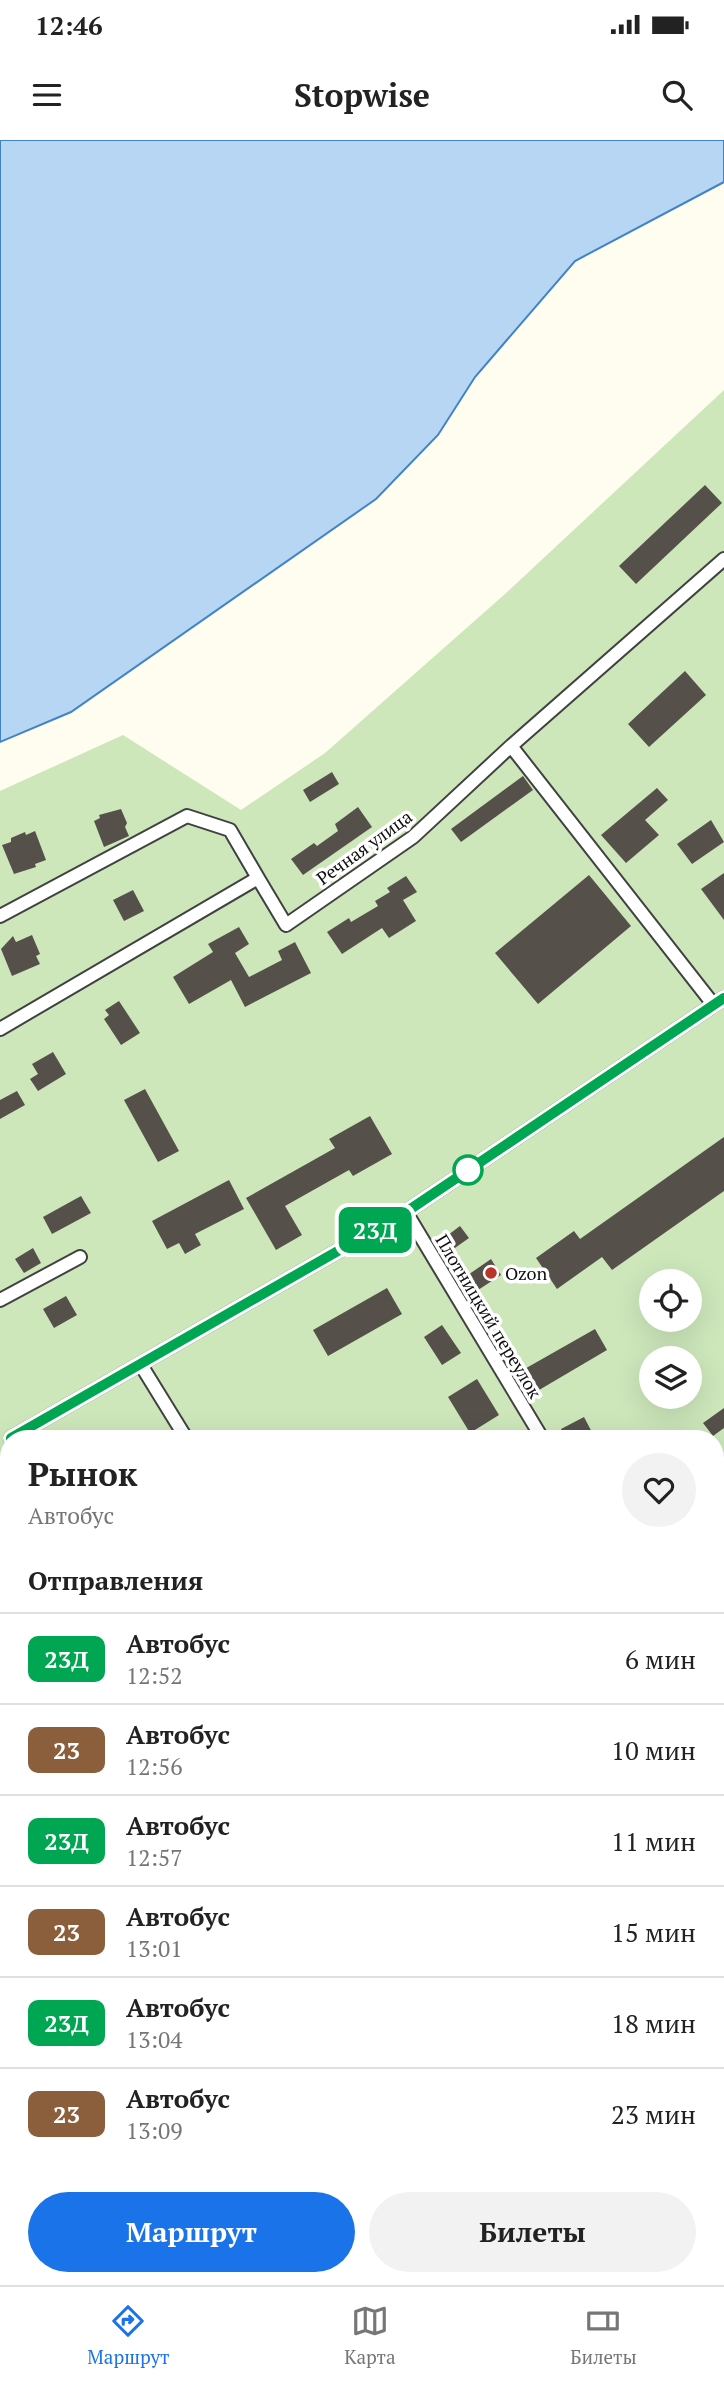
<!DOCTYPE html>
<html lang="ru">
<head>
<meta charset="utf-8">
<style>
  :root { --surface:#fff; --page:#f2f2f2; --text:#222; --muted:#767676; --line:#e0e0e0; --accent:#1a73e8 }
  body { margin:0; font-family:"PT Serif",serif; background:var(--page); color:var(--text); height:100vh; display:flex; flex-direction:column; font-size:26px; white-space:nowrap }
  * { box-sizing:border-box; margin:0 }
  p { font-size:23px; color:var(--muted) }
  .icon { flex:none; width:38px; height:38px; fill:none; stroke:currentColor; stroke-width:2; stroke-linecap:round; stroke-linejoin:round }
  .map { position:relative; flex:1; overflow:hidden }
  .drawer { position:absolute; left:0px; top:1290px; width:724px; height:856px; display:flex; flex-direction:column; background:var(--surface); border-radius:28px 28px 0 0; box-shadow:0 7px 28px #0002 }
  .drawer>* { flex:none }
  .badge { padding:0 14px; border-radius:10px; font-size:24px; line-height:46px }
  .controls { position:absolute; left:639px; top:1129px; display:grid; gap:14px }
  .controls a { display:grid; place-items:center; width:63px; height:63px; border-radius:50%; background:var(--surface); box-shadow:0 7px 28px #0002; font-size:35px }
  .map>.badge { position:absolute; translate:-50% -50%; box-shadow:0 0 0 4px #fff }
  h2 { padding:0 28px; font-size:26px; line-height:63px }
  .round { display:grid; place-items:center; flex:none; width:74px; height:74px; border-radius:37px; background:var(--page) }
  .summary { display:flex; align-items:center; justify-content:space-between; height:119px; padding:0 28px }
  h1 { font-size:33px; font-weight:700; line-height:52px }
  .primary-button { display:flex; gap:14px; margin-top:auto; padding:14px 28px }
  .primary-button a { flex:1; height:80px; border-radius:42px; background:var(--accent); color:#fff; font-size:28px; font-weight:700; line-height:80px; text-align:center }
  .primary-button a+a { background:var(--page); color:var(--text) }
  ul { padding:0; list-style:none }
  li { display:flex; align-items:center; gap:21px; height:91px; padding:0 28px; border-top:2px solid var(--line) }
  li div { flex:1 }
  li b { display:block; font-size:26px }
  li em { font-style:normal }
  li .badge { min-width:77px; font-weight:700; text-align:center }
  .status { display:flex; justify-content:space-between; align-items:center; height:49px; padding:0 35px; background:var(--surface); direction:ltr }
  .status svg { height:19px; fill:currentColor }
  header { display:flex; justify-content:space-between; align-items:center; height:91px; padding:0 28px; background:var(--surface); font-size:32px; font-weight:700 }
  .menu { display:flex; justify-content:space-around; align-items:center; height:98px; border-top:2px solid var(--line); background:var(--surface); font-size:19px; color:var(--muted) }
  .menu a { display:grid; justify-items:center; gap:4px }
  .menu .selected { color:var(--accent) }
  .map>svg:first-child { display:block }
</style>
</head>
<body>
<div class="status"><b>12:46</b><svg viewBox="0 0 49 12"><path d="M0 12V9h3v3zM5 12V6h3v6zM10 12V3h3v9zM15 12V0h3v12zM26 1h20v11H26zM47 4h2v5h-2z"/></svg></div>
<header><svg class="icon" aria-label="menu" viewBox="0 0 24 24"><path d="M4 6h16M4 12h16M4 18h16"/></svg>Stopwise<svg class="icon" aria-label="search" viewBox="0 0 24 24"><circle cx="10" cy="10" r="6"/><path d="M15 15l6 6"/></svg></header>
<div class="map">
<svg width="724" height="2145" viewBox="0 0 724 2145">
  <rect width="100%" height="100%" fill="#fefdf0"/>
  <path fill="#cde7bb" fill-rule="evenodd" d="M724 250V2128L716 2133V1298H9V2137H711L698 2145H0V651L123 595 241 670 325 613 505 454ZM651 1141H690V1180H651ZM651 1218H690V1256H651Z"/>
  <path fill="#b7d6f3" stroke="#4183c7" stroke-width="2" d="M0 0H724V42L575 121 475 237 438 295 376 359 71 572 0 602Z"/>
  <path fill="#56504b" d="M705 345 722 363 636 444 619 426Z
    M685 531 706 555 649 607 628 584Z
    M332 632 339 644 310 662 303 650Z
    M523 636 533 650 461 702 451 689Z
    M657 648 668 660 645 680 659 695 626 723 601 695Z
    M358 667 372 687 303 735 291 719 314 703 317 706 338 691 335 684Z
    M121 669 127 683 125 687 129 696 104 707 94 681 100 678 99 675Z
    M711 680 724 702 692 724 677 704Z
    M35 691 46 720 35 724 36 727 14 734 2 705 11 702V698L25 692 26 695Z
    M724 733V780L701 749Z
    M589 735 631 786 538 864 495 813Z
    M406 736 417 752 403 760 416 781 389 798 382 788 342 814 327 792 349 778 351 782 378 766 375 761 390 752 387 748Z
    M133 750 144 771 124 781 113 760Z
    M239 787 249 804 235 813 249 837 282 820 278 811 295 802 311 833 245 867 231 840 189 864 173 837 213 812 208 804Z
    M32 795 40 814 36 816 40 824 12 836 1 809 13 796 16 802Z
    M119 861 140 893 121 905 104 879 109 875 105 870Z
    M53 912 66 934 38 951 30 939 38 934 32 924Z
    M145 949 179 1011 158 1022 124 960Z
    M17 951 25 965 0 979V960Z
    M370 976 392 1014 353 1036 349 1030 285 1066 302 1095 276 1110 246 1058 335 1008 329 999Z
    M724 997V1051L612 1130 602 1117 557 1149 536 1118 574 1091 580 1099Z
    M229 1040 244 1069 195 1094 201 1105 185 1114 179 1103 167 1109 152 1081Z
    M81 1056 91 1073 52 1094 43 1077Z
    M460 1086 469 1098 445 1115 436 1104Z
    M33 1108 41 1123 24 1133 15 1119Z
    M491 1119 501 1135 475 1152 465 1137Z
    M387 1148 402 1174 328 1216 313 1190Z
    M66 1156 77 1175 54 1188 43 1169Z
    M442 1185 461 1213 442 1225 424 1197Z
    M595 1189 607 1210 534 1253 521 1231Z
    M477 1239 499 1275 470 1293 448 1257Z
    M724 1268V1288L713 1296 703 1283Z
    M584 1277 595 1298H566L561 1289Z"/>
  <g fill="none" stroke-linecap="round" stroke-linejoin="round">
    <g stroke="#414141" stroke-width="10">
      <path id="lane" d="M0 1544 9 1539
        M716 1740 724 1735
        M530 2137H531"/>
    </g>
    <g stroke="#414141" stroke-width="16">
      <path id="street" d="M511 606 713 864
        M0 776 187 676 230 690 258 738
        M0 889 258 738 286 785 413 697 511 606 724 419
        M406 1072 542 1298
        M0 1160 80 1117
        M141 1225 186 1298
        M11 1298 406 1072 724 858
        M716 1529 724 1524
        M716 1846 724 1840
        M0 1978 9 1973
        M0 2038 9 2053
        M716 2081 724 2097
        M59 2137 64 2145"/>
    </g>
    <use href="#lane" stroke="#fff" stroke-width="6"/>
    <use href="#street" stroke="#fff" stroke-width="12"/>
  </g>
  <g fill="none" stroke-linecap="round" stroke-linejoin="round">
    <g stroke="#fff" stroke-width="16">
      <path id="line" d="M11 1298 406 1072 724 858"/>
    </g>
    <use href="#line" stroke="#00a651" stroke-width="10"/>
  </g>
  <circle fill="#fff" stroke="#00a651" stroke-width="3.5" cx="468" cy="1030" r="14"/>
  <circle fill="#b8352c" stroke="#fff" stroke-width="2.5" cx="491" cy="1133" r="7"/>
  <g text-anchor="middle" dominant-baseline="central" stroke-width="7" stroke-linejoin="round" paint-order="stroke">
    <g font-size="18" fill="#0e0e0e" stroke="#fff">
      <text transform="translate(364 707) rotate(-36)">Речная улица</text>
      <text transform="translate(489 1176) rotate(59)">Плотницкий переулок</text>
    </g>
    <g font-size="18" fill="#0e0e0e" stroke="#fff" text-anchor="start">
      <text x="505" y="1133">Ozon</text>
    </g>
  </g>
</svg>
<div class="controls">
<a><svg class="icon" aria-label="locate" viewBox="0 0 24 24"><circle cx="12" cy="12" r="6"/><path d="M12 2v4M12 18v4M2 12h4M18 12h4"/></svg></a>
<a><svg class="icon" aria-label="layers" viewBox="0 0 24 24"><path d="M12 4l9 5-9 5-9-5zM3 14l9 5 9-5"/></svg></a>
</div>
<b class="badge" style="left:375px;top:1090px;background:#00a651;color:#fff">23Д</b>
<section class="drawer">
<div class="summary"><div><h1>Рынок</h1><p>Автобус</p></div><a class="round"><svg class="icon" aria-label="heart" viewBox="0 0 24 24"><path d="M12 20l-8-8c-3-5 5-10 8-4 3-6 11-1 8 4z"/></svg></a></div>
<h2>Отправления</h2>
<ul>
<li><span class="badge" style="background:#00a651;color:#fff">23Д</span><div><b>Автобус</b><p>12:52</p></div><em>6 мин</em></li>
<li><span class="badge" style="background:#8b5e3c;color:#fff">23</span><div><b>Автобус</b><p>12:56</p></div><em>10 мин</em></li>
<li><span class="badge" style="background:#00a651;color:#fff">23Д</span><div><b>Автобус</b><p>12:57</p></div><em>11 мин</em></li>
<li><span class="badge" style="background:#8b5e3c;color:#fff">23</span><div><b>Автобус</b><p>13:01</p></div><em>15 мин</em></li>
<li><span class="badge" style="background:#00a651;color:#fff">23Д</span><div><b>Автобус</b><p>13:04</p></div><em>18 мин</em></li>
<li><span class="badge" style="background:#8b5e3c;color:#fff">23</span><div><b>Автобус</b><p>13:09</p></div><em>23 мин</em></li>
</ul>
<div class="primary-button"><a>Маршрут</a><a>Билеты</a></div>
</section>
</div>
<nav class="menu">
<a class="selected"><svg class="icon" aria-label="directions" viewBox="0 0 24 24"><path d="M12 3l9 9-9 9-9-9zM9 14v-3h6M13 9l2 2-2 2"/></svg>Маршрут</a>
<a><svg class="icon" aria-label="map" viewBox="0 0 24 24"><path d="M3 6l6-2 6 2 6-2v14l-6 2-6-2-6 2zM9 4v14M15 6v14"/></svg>Карта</a>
<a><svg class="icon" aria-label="tickets" viewBox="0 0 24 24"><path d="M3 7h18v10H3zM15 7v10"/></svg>Билеты</a>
</nav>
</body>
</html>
